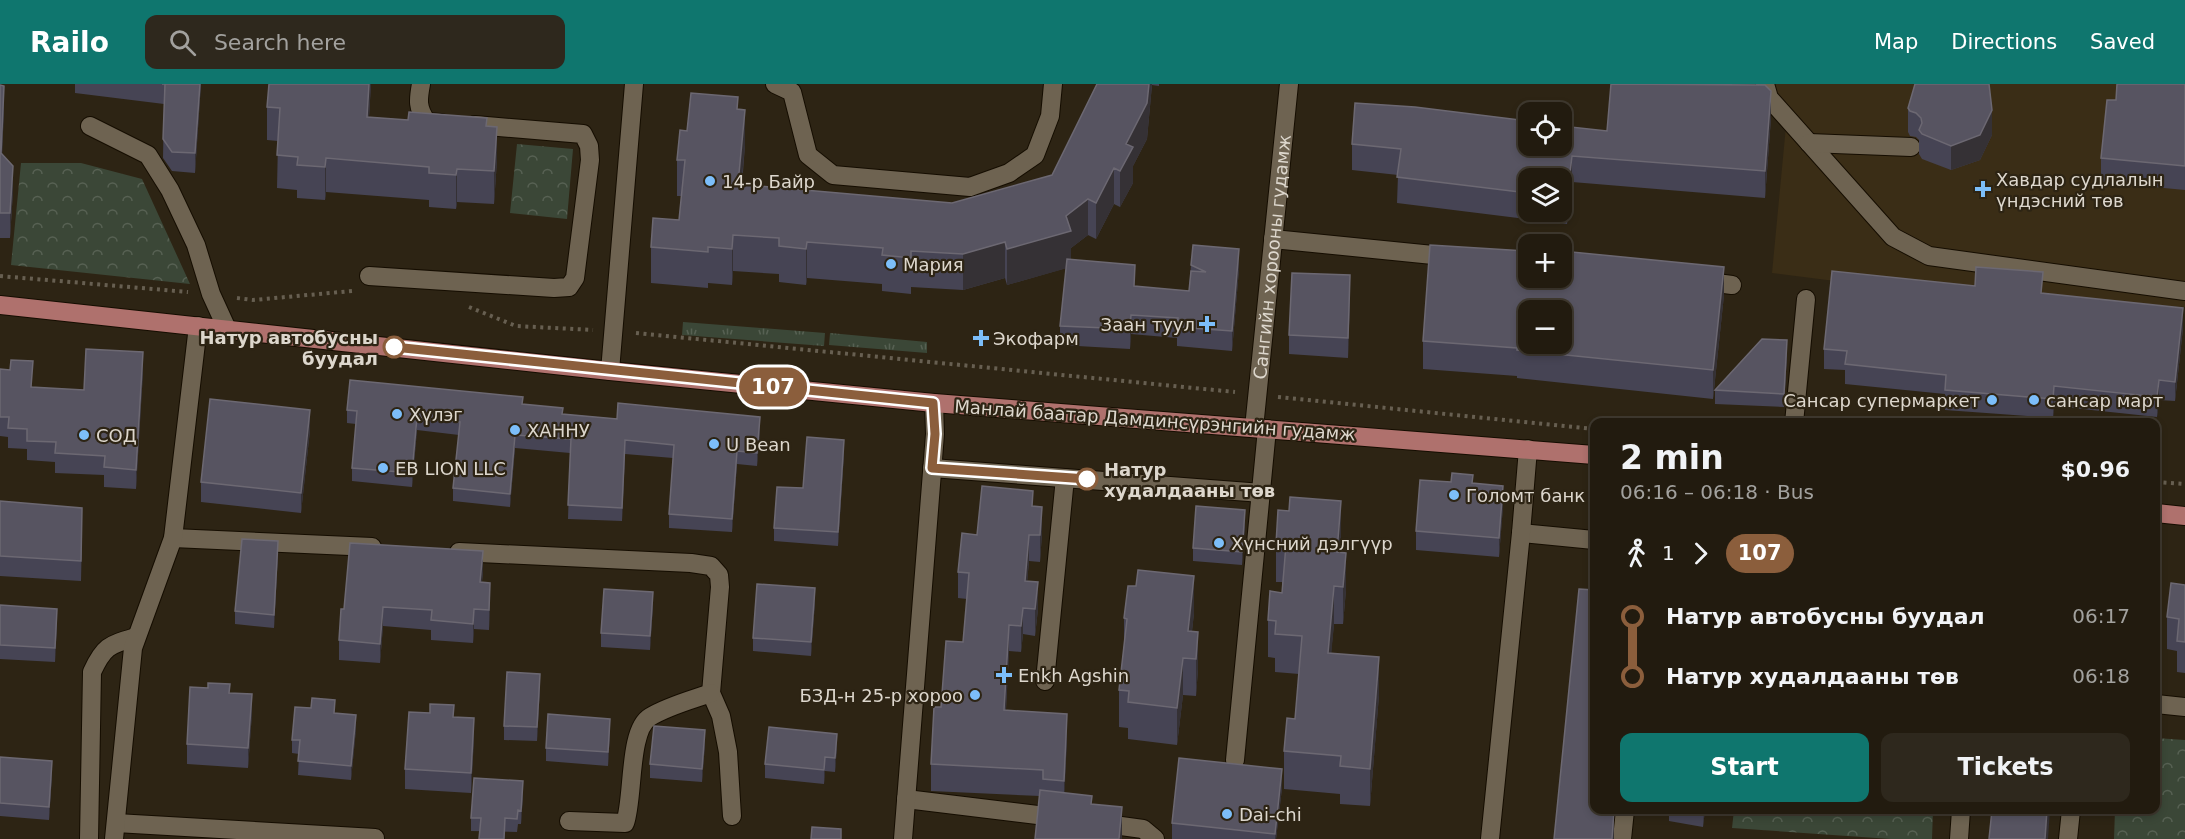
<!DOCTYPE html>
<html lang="en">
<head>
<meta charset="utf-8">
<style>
  :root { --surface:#221b0f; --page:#2e281d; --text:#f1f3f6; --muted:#a2a19e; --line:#3f392f; --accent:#0f766e }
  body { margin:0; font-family:"DejaVu Sans",sans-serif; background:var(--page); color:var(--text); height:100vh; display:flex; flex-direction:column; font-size:22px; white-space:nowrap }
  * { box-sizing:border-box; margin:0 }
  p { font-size:20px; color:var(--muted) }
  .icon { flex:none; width:33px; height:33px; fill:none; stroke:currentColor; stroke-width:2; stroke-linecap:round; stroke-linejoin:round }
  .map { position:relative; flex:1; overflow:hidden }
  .details { position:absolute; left:1590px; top:334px; width:570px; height:396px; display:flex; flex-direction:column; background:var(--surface); border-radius:12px; box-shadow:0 3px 9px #0003,0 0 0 2px var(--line) }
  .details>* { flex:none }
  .badge { padding:0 12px; border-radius:20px; font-size:21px; line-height:39px }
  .controls { position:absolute; left:1518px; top:18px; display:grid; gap:12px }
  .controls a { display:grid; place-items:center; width:54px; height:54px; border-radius:12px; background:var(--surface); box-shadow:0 3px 9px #0003,0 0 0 2px var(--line); font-size:30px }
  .map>.badge { position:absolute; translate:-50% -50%; box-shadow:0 0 0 3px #fff }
  .legs { display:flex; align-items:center; gap:9px; height:66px; padding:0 30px; font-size:20px }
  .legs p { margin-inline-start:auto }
  .overview { display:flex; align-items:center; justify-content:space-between; height:102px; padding:0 30px }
  h1 { font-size:33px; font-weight:700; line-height:45px }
  .primary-button { display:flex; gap:12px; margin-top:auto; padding:12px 30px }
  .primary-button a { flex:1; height:69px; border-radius:12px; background:var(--accent); color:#fff; font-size:24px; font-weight:700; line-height:69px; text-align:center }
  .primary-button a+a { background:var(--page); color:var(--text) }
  ul { padding:0 30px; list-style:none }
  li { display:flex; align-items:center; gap:21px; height:60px; font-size:22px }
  li i { display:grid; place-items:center; width:9px; height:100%; margin:0 8px; background:currentColor }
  li i::after { content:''; width:15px; height:15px; margin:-8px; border:4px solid; border-radius:50%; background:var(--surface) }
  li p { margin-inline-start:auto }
  li:first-child i { background:linear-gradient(#0000 50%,currentColor 0) }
  li:last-child i { background:linear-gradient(currentColor 50%,#0000 0) }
  header { display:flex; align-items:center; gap:36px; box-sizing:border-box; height:84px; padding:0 30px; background:var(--accent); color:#fff }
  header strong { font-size:28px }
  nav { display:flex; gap:33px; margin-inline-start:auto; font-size:21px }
  .search { width:420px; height:54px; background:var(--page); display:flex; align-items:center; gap:15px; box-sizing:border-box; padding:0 21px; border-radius:12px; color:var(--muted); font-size:22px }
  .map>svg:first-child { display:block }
</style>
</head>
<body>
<header>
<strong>Railo</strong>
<div class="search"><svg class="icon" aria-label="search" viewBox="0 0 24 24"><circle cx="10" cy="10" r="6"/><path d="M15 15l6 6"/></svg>Search here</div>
<nav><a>Map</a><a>Directions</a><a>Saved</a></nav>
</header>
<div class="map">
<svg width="2185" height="755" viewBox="0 0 2185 755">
  <defs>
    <pattern id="grass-tufts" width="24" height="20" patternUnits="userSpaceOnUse" patternTransform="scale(1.5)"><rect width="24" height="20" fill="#3b4737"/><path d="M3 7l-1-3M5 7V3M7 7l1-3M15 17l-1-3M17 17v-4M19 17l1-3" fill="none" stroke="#576153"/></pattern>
    <pattern id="forest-crowns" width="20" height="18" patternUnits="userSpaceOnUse" patternTransform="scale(1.5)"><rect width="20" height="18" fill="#3b4737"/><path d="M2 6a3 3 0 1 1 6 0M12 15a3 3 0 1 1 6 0" fill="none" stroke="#576153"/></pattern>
  </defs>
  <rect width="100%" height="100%" fill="#2d2414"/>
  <path fill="#3a2d16" d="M1687 0H2185V223L1827 196 1772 189 1788 21 1686 14Z"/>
  <path fill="url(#grass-tufts)" d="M683 238 825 249 824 262 682 251Z
    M830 249 927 258V269L829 261Z"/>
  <path fill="url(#forest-crowns)" d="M517 60 573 65 567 135 510 129Z
    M21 79H81L142 95 190 200 11 181Z
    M2156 654 2185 656V755H2114L2115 726H2156Z
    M1734 726H1933L1932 755H1891L1732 744Z"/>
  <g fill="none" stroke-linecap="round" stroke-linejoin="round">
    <g stroke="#150d01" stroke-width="20">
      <g id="minor">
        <path d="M421 0C418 16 417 24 427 38L441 39"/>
        <path d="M775 0 792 8 808 71 833 91 970 103 1009 89 1035 71 1050 32 1053 0"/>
        <path d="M1765 0 1769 14 1893 153 1929 172 2185 207"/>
        <path d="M90 42 148 71 170 106 196 161 211 210 227 245"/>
        <path d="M1809 59 1911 63"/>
        <path d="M1273 155 1453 173"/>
        <path d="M369 192 554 204 569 203 575 194 590 76 589 62 583 50 475 41"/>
        <path d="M1701 197 1732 201"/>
        <path d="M610 287 634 0"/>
        <path d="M1794 339 1806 215"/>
        <path id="s1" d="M1254 344 1289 0"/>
        <path d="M932 384 1262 409"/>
        <path d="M1521 449 1594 456"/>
        <path d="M173 454 372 463"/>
        <path d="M459 468 691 479 711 482 719 491 720 503 711 609 721 632 728 668 732 732"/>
        <path d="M1045 597 1065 394"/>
        <path d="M2156 620 2185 623"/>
        <path d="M1235 676 1267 345"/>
        <path d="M906 715 1062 734"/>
        <path d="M569 737 625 739C634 714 628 646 650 633 668 622 691 616 711 609"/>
        <path d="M116 739 375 754"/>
        <path d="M1099 739 1143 745 1155 755"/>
        <path d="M89 755 92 588C104 562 109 561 136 553"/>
        <path d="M114 755 133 564 173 454 198 242"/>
        <path d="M903 755 935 350 934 319"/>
        <path d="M1490 755 1521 449 1528 365"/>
        <path d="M1622 755 1625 726"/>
        <path d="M1959 755 1961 726"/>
        <path d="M2068 755 2071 726"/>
      </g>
    </g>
    <g stroke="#150d01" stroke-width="20">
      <path id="major" d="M0 221 610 287 934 319 1594 371
        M2156 429 2185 432"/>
    </g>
    <path stroke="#675f51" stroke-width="4" stroke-dasharray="3 4.5" stroke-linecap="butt" d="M0 192 188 208
      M237 214 253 216 352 207
      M469 223 516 242 593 246
      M636 249 1235 308
      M1278 313 1594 345
      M2156 398 2185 400"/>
    <use href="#minor" stroke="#6e6351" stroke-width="18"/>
    <use href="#major" stroke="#af716d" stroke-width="18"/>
  </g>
  <path fill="#464454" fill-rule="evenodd" d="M0 0 4 26 2 71 13 107 10 154H0Z
    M75 0H201L195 89 172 87 163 74 164 20 75 9Z
    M269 0H371L369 33 487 42 497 76 494 120 457 118 456 125 429 123V116L326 108 325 116 297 114V106L277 104 278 57 267 56V23Z
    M1097 0H1159V2L1152 1 1147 55 1133 82V99L1120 123 1114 120 1096 155 1088 151 1071 164V175L1135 203 1189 207 1191 181 1239 185 1232 267 1177 262V254L1131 250 1130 265 1060 261V242L1066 184 1007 201 1005 194 963 206 911 203V210L882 207V200L807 194 806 201 779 198V190L733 187 732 201 708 199V204L651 199V163L679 136 682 112H677V76L738 25 745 61 742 101 952 119 1052 91Z
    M2185 0V106L2101 98V74L2116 16Z
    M1908 24 1992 51 1980 76 1951 86 1922 75 1919 70V56L1916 53 1910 52 1908 48Z
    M1771 34 1765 114 1572 98 1567 140 1397 119 1398 91 1352 86V60L1607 47ZM1528 94H1562V128H1528Z
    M2042 210 2183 244 2175 317 2159 316 2157 333 2054 322 2053 334 1945 326V310L1845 300V286L1824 285V265Z
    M1350 211 1348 274 1289 270V251Z
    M1724 211 1713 315 1517 294V292L1423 285V257Z
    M1787 270 1784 323 1715 320V306Z
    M0 285 33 303 84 306 143 288 136 405 104 403V391L55 389V378L27 376V365L8 364V353L0 352Z
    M523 320 563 330 760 347 757 382 737 380 732 448 669 444V430L673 374 625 370 622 437 568 435 570 369 515 364 510 423 453 417V404L459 351 417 346 412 403 352 397V384L356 340 347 339V326Z
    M310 346 301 429 201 418V398Z
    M844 370 838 462 774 457V444L803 404Z
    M1451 398 1473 399 1503 422 1499 473 1416 466V447Z
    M0 417 82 443 81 497 0 492Z
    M1033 422 1042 449 1040 478 1029 477 1027 498 1038 525 1035 552 1023 550 1021 568 1009 567 1006 626 1067 656 1064 709 1092 720 1122 755 1040 712 931 707V680L941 623 963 558 967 515 958 514V488L977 451Z
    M1245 440 1242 481 1193 477V464Z
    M1341 455 1340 468 1346 506 1343 540H1334L1331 569 1379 611 1370 722 1340 720V710L1284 705V667L1295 635 1299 590 1275 588V574L1268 573V536L1282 509V498H1276V460Z
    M278 470 274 544 235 540V527Z
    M483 487 482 498 490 519 489 546 474 545 473 559 431 556V546L383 542 380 579 339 576V556L344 525Z
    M2185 501V589L2177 588V567L2167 565V533Z
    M815 518 811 572 753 567V554Z
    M0 521 57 538 55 578 0 575Z
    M653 522 650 566 601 563V549Z
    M1194 529 1192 547 1198 585 1196 612 1183 611 1177 661 1128 655V644L1119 643V606L1124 560V534Z
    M540 603 537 657 504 656V642Z
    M230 609 252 629 248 684 187 680V660Z
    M335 629 356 645 351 696 298 691 299 670 292 669V656Z
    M430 629 454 633 474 654 471 709 405 705V685Z
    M610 648 608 682 546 677V664Z
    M705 660 702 698 650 694V680Z
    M837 663 835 688 825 687 824 700 765 694V680Z
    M0 673 52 691 49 736 0 732Z
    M1282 704 1276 755H1172V739Z
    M523 711 521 740H518L517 748 471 747V734Z
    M1669 726H1705L1703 743 1669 737Z"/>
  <path fill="#353135" d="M200 0H201L195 89V69Z
    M369 0H371L367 66V33Z
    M1149 0H1152L1147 55 1133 82V99L1120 123V87L1126 60Z
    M4 2V26L1 94V69Z
    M1771 7V34L1765 114V87Z
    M745 26V61L738 136V100Z
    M1992 26V51L1980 76 1951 86V62Z
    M497 43V76L494 120V87Z
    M1572 72V98L1567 140V114Z
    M326 74V108L325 116V83Z
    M13 82V107L10 154V129Z
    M1114 84V120L1096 155V119Z
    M457 85V118L456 125V91Z
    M1088 115V151L1071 164V183L1007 201V165L1066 132Z
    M733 151V187L732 201V165Z
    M807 158V194L806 201V165Z
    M1005 158V194L963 206V170Z
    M1239 165V185L1232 267V247Z
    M1724 183V211L1713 315V286Z
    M1350 191V211L1348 274V254Z
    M2183 224V244L2175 317V298Z
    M1131 231V250L1130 265V245Z
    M1787 256V270L1784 323V310Z
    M143 268V288L136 405V386Z
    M2159 296V316L2157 333V313Z
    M2054 302V322L2053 334V315Z
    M310 326V346L301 429V409Z
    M417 333V346L412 403V389Z
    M760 333V347L757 382V369Z
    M515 351V364L510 423V410Z
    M625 356V370L622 437V424Z
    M844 356V370L838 462V448Z
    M737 367V380L732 448V435Z
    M1503 402V422L1499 473V454Z
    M1341 417V455L1337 505V468Z
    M1042 423V449L1040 478V451Z
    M82 424V443L81 497V477Z
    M1245 426V440L1242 481V468Z
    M1029 451V477L1025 524V497Z
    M278 457V470L274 544V531Z
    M483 467V487L480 517V498Z
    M1346 469V506L1343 540V503Z
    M1194 492V529L1189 574 1188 547Z
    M1038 498V525L1035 552V525Z
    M490 499V519L489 546V526Z
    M1334 502V540L1328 606V569Z
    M815 504V518L811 572V558Z
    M653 508V522L650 566V552Z
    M383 523V542L380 579V560Z
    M1023 524V550L1021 568V542Z
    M57 525V538L55 578V564Z
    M474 525V545L473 559V540Z
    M1009 541V567L1004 653V626Z
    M1198 548V585L1196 612V575Z
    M1379 573V611L1370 722V685Z
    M1183 574V611L1177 661V624Z
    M540 590V603L537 657V643Z
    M252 610V629L248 684V664Z
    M1067 630V656L1064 724V697Z
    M356 631V645L351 696V682Z
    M474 634V654L471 709V689Z
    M610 635V648L608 682V668Z
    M705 646V660L702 698V685Z
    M837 650V663L835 688V674Z
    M825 673V687L824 700V686Z
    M52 677V691L49 736V723Z
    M1282 685V704L1276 755H1275Z
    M523 697V711L521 740V727Z
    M1122 723V755H1119Z
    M1614 726V755H1612Z
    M1704 726H1705L1703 743Z
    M2047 726H2050L2048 755H2045Z"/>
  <path fill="#575461" stroke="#6c6872" stroke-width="1.5" fill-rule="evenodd" d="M162 0H200L195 69 172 68 163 55 165 0Z
    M269 0H369L367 33 408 36 409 28 487 34 486 42 497 43 494 87 457 85 456 91 429 89V83L326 74 325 83 297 81 298 73 277 71 280 24 267 23Z
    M1097 0H1149L1147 19 1126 60 1133 63 1120 87 1114 84 1096 119 1088 115 1066 132 1071 147 1007 165 1005 158 963 170 911 167V174L882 171 883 164 807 158 806 165 779 162V154L733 151 732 165 708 163V168L651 163 653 134 679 136 685 76H677L680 46 687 47 691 9 738 13 737 25 745 26 738 100 952 119 1052 91Z
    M1611 0 1765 1 1771 7 1765 87 1572 72 1567 114H1562V94H1528V109L1397 93 1401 65 1352 60 1355 19 1415 23 1528 37V62H1562V42L1607 47Z
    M1915 0H1989L1992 26 1980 51 1951 62 1922 50 1919 46 1922 39 1921 34 1916 29 1910 27 1908 24Z
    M2117 0H2185V82L2101 74 2107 16H2116Z
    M0 1 4 2 1 69 13 82 10 129H0Z
    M1193 161 1239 165 1232 247 1177 243 1178 234 1131 231 1130 245 1060 242 1067 175 1135 181 1134 202 1189 207 1191 187 1206 188 1191 181Z
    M1430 161 1528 167V162V194H1562V167L1724 183 1713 286 1517 266V264L1423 257ZM1528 226H1562V260H1528Z
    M1976 183 2043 188 2041 209 2183 224 2175 298 2159 296 2157 313 2054 302 2053 315 1945 306 1946 291 1845 280 1847 267 1824 265 1832 187 1975 202Z
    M1292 189 1350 191 1348 254 1289 251Z
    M1762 255 1787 256 1784 310 1715 306Z
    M86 265 143 268 136 386 104 383 105 372 55 369 56 358 27 357V345L8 344 9 333H0V285L10 286 11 276 33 277 31 303 84 306Z
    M350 296 523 313 522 320 563 324 562 330 617 335 618 319 760 333 757 369 737 367 732 435 669 430 674 361 625 356 622 424 568 421 571 355 515 351 510 410 453 404 460 338 417 333 412 389 352 384 357 327 347 326Z
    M210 315 310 326 301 409 201 398Z
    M807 353 844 356 838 448 774 444 777 403 803 404Z
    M1452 389 1473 391 1472 399 1503 402 1499 454 1416 447 1420 396 1451 398Z
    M982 402 1033 407 1032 422 1042 423 1040 451H1029L1025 497 1038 498 1035 525 1023 524 1021 542 1009 541 1004 626 1067 630 1064 697 1043 695V686L931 680 934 623H941L946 557 963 558 969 489 958 488 962 449 977 451Z
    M1290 413 1341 417 1337 468 1346 469 1343 503 1334 502 1328 569 1379 573 1370 685 1340 682 1341 672 1284 667 1287 634 1295 635 1302 552 1275 550 1276 537 1268 536 1270 507 1282 509 1286 461 1276 460 1278 426 1289 427Z
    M0 417 82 424 81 477 0 472Z
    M1196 422 1245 426 1242 468 1193 464Z
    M242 455 278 457 274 531 235 527Z
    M350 459 483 467 480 498 490 499 489 526 474 525 473 540 431 536 432 526 383 523 380 560 339 556 341 525H344Z
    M1138 486 1194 492 1188 547 1198 548 1196 575 1183 574 1177 624 1128 618 1129 607 1119 606 1127 535 1124 534 1128 502H1136Z
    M2171 499 2185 501V558L2177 557 2179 535 2167 533Z
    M757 500 815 504 811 558 753 554Z
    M604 505 653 508 650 552 601 549Z
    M1579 505 1594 506V726H1614L1612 755H1554Z
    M0 521 57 525 55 564 0 561Z
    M507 588 540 590 537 643 504 642Z
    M208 599 230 600 229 609 252 610 248 664 187 660 190 603 208 604Z
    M312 614 335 616 334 629 356 631 351 682 298 677 300 656H292L295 623 311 624Z
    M430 620 454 621 453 633 474 634 471 689 405 685 409 628 430 629Z
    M548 630 610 635 608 668 546 664Z
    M654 642 705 646 702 685 650 680Z
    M769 643 837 650 835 674 825 673 824 686 765 680Z
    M0 673 52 677 49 723 0 719Z
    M1179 674 1282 685 1275 750 1172 739Z
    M474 694 523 697 521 727 518 726 517 735 505 734 504 755H479L481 734H471Z
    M1040 706 1092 712 1091 720 1122 723 1119 755H1035Z
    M1686 726H1704L1703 729Z
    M1992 726H2047L2045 755H1989Z
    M812 743 841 745V755H811Z"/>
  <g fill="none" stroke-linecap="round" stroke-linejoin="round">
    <g stroke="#fff" stroke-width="14">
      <path id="line-1" d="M394 263 933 319 935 350 932 384 1087 395"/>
    </g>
    <use href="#line-1" stroke="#8b5e3c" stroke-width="9"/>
  </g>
  <g fill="#7cbef9" stroke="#2d2414" stroke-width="2">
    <circle cx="710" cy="97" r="6"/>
    <path d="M1980 96h6v6h6v6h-6v6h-6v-6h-6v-6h6z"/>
    <circle cx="891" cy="180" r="6"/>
    <path d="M1204 231h6v6h6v6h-6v6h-6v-6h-6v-6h6z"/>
    <path d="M978 245h6v6h6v6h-6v6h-6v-6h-6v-6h6z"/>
    <circle cx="1992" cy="316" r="6"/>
    <circle cx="2034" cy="316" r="6"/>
    <circle cx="397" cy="330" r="6"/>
    <circle cx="515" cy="346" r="6"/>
    <circle cx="84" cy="351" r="6"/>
    <circle cx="714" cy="360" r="6"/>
    <circle cx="383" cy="384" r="6"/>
    <circle cx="1454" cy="411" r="6"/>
    <circle cx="1219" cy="459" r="6"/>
    <path d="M1001 582h6v6h6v6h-6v6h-6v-6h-6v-6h6z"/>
    <circle cx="975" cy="611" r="6"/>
    <circle cx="1227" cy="730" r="6"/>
  </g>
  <g fill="#fff" stroke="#8b5e3c" stroke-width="3">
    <circle cx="394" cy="263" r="10"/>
    <circle cx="1087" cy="395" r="10"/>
  </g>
  <g text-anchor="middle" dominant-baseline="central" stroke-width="4.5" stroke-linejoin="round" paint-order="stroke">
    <g font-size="18" fill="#ddd7cd" stroke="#2d2414" text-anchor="start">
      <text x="1996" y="95">Хавдар судлалын<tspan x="1996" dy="21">үндэсний төв</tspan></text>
      <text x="722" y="97">14-р Байр</text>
      <text x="903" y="180">Мария</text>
      <text x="1195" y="240" text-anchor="end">Заан туул</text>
      <text x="993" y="254">Экофарм</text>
      <text x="1980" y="316" text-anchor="end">Сансар супермаркет</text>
      <text x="2046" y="316">сансар март</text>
      <text x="409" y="330">Хүлэг</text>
      <text x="527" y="346">ХАННУ</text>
      <text x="96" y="351">СОД</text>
      <text x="726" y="360">U Bean</text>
      <text x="395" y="384">EB LION LLC</text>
      <text x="1466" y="411">Голомт банк</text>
      <text x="1231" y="459">Хүнсний дэлгүүр</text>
      <text x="1018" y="591">Enkh Agshin</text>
      <text x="963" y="611" text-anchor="end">БЗД-н 25-р хороо</text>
      <text x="1239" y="730">Dai-chi</text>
    </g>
    <g font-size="18" fill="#ddd7cd" stroke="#2d2414">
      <text stroke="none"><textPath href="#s1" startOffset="172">Сангийн хорооны гудамж</textPath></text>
      <text transform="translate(1155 336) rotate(4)">Манлай баатар Дамдинсүрэнгийн гудамж</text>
    </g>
    <g font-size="18" font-weight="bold" fill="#ddd7cd" stroke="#2d2414" text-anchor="end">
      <text x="378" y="253">Натур автобусны<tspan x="378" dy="21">буудал</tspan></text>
      <text x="1104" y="385" text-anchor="start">Натур<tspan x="1104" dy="21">худалдааны төв</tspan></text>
    </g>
  </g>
</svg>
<div class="controls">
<a><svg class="icon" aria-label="locate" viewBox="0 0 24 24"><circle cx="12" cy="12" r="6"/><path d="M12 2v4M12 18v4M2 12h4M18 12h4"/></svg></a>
<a><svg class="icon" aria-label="layers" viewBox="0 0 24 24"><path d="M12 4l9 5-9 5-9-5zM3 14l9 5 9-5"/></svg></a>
<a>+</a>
<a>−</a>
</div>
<b class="badge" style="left:773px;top:303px;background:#8b5e3c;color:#fff">107</b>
<section class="details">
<div class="overview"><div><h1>2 min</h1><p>06:16 – 06:18 · Bus</p></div><b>$0.96</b></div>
<div class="legs"><svg class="icon" aria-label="walk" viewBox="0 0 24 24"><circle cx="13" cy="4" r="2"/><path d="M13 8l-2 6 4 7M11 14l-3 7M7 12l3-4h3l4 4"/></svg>1<svg class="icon" aria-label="forward" viewBox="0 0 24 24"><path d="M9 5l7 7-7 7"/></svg><b class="badge" style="background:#8b5e3c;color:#fff">107</b></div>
<ul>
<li><i style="color:#8b5e3c"></i><b>Натур автобусны буудал</b><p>06:17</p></li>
<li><i style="color:#8b5e3c"></i><b>Натур худалдааны төв</b><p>06:18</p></li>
</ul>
<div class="primary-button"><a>Start</a><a>Tickets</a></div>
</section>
</div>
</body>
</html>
